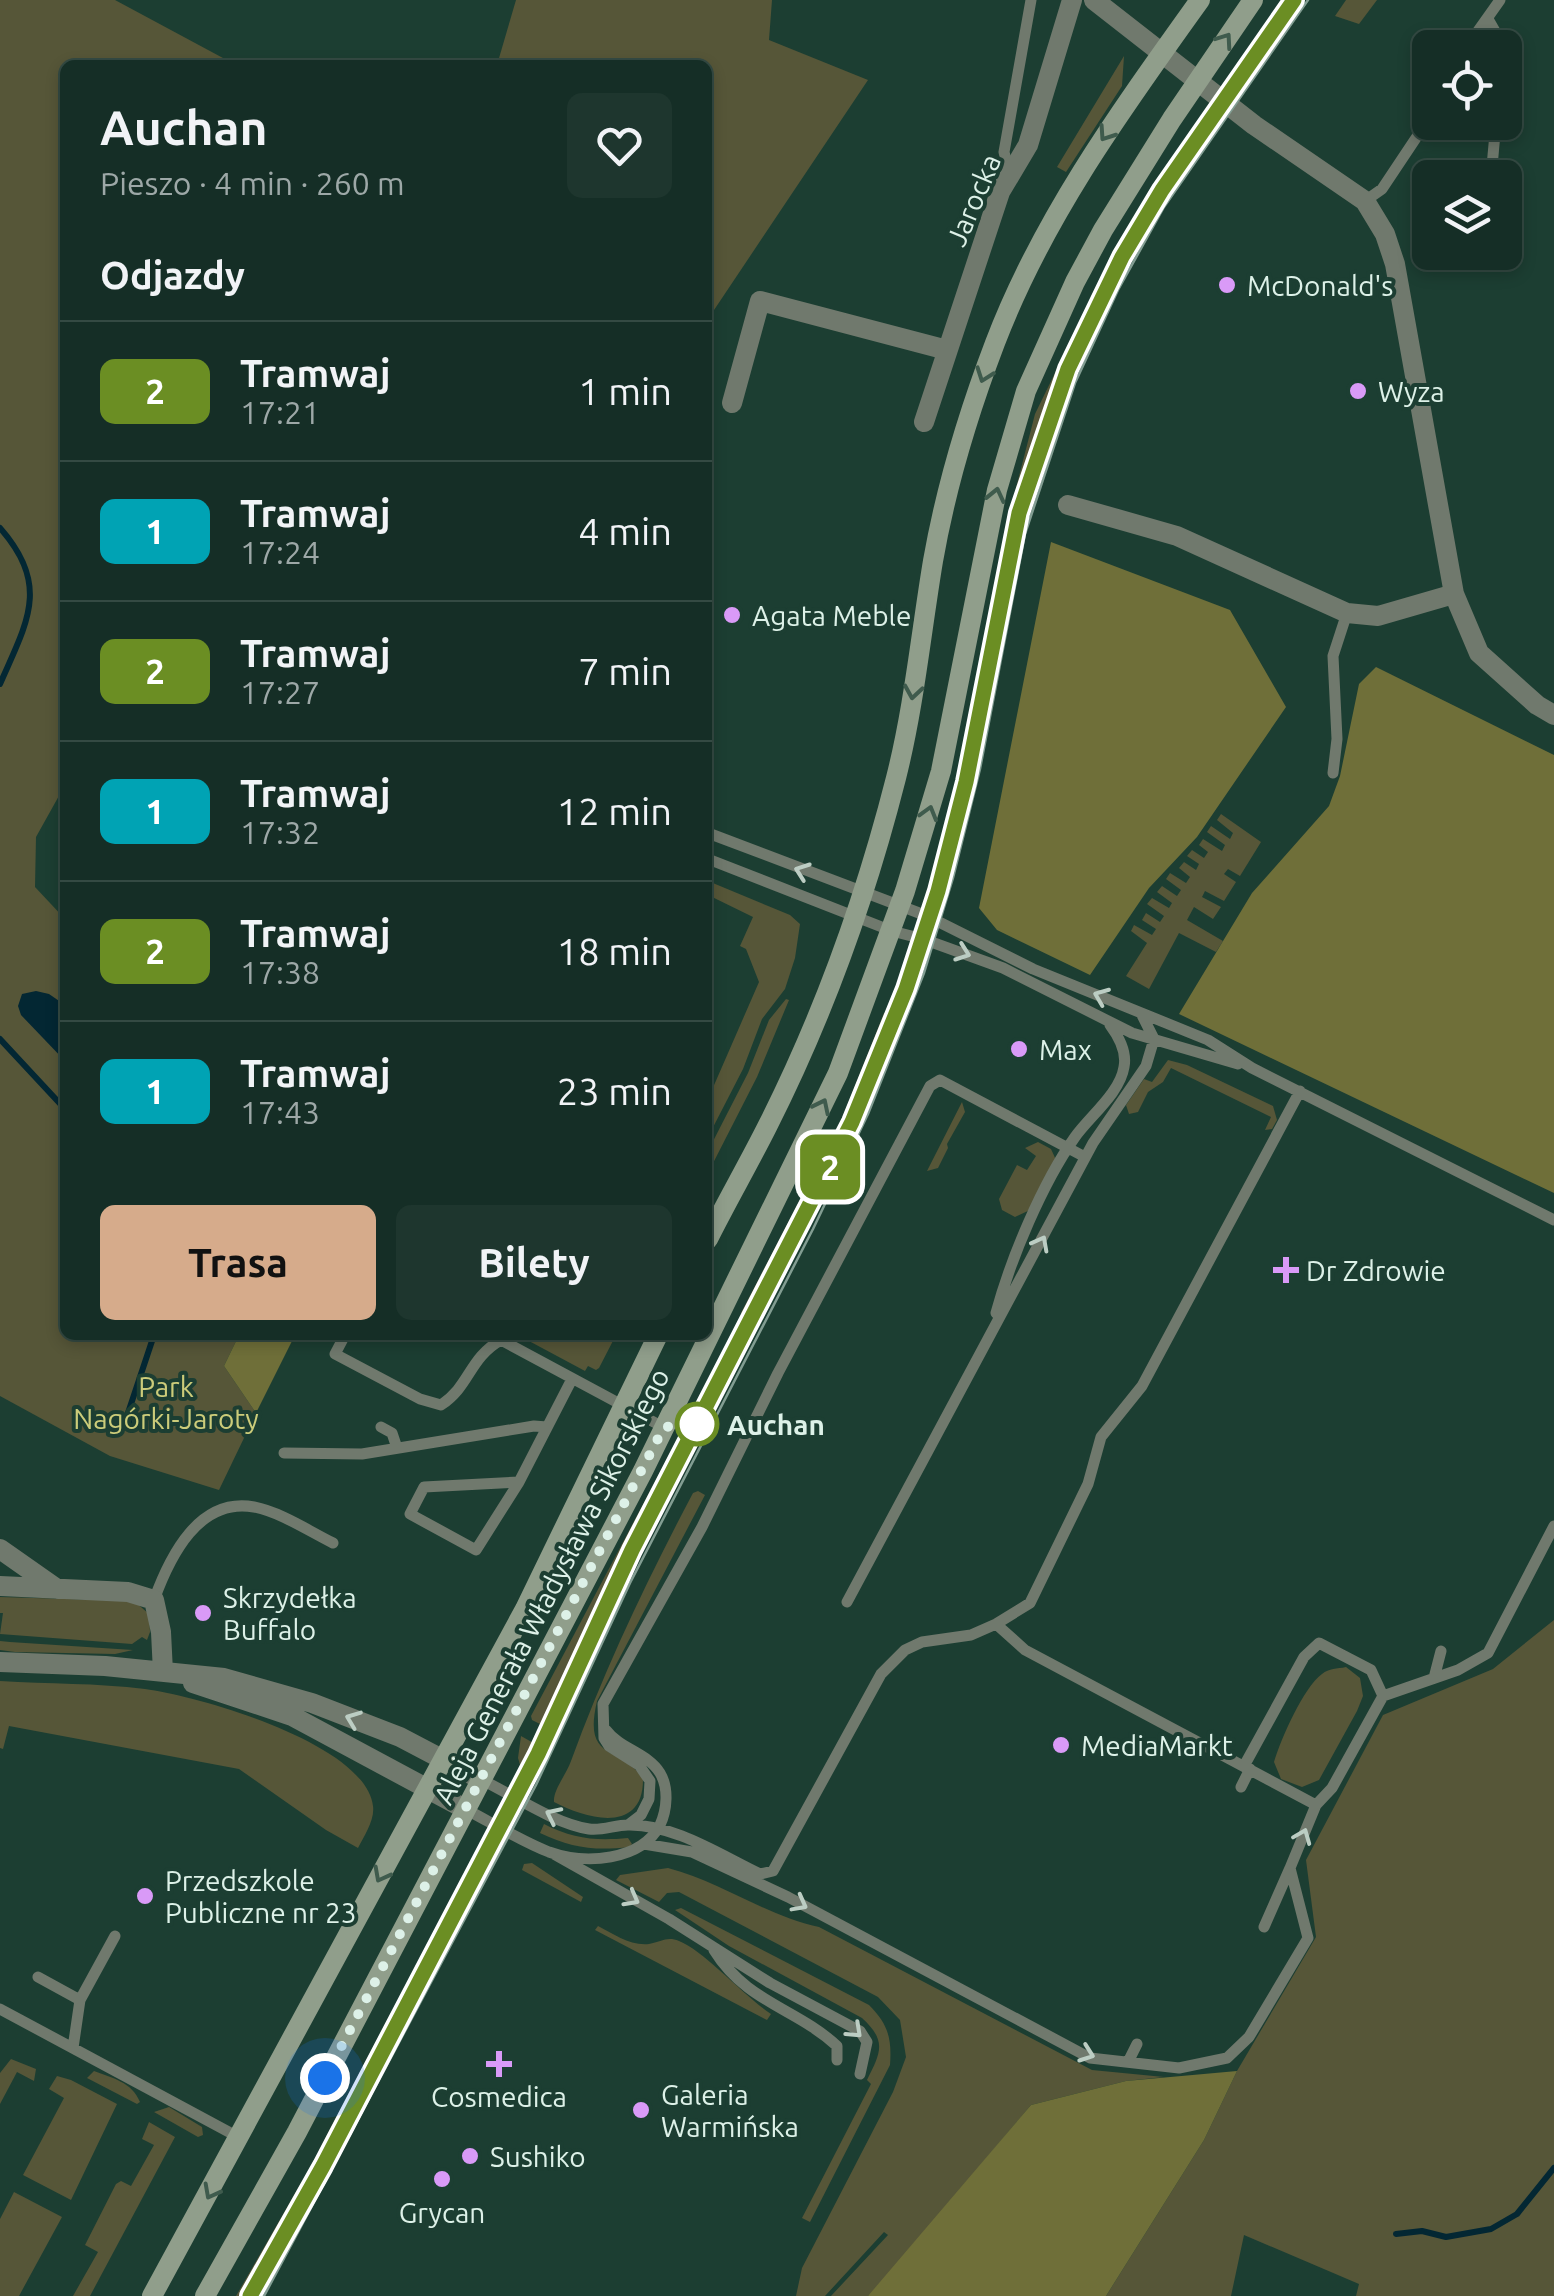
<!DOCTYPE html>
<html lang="pl">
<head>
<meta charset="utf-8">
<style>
  :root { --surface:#152e26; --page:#1e362e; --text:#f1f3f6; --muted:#9da8a7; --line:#344a43; --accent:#d6ab8b }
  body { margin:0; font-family:Ubuntu,sans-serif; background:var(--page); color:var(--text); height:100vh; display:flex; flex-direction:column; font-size:38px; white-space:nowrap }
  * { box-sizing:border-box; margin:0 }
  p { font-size:32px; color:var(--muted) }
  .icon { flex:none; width:55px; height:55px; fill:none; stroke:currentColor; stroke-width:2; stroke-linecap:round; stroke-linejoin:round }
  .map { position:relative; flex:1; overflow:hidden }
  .side { position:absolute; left:60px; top:60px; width:652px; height:1280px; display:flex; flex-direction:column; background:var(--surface); border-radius:15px; box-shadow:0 5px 15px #0003,0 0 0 2px var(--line) }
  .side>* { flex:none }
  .badge { padding:0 20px; border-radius:15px; font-size:35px; line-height:65px }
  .fabs { position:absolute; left:1412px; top:30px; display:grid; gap:20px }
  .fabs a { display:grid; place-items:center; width:110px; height:110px; border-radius:15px; background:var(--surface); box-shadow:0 5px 15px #0003,0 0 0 2px var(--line); font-size:50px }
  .you { position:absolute; width:50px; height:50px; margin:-25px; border:8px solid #fff; border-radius:50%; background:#1a73e8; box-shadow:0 0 0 15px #1a73e833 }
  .map>.badge { position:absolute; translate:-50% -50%; box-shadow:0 0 0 5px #fff }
  h2 { padding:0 40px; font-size:38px; line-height:90px }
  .round { display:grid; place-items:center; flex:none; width:105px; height:105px; border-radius:15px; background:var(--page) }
  .overview { display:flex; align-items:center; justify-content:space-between; height:170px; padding:0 40px }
  h1 { font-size:48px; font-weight:600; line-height:75px }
  .action { display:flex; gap:20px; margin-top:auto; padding:20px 40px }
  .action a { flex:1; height:115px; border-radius:15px; background:var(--accent); color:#111; font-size:40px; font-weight:600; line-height:115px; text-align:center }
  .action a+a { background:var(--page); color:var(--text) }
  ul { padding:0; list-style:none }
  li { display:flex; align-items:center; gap:30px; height:140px; padding:0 40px; border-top:2px solid var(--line) }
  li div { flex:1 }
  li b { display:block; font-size:38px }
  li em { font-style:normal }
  li .badge { min-width:110px; font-weight:700; text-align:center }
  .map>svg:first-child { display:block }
</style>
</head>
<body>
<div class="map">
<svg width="1554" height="2296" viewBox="0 0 1554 2296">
  <rect width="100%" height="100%" fill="#1c3e32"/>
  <path fill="#565638" d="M0 0H115L236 65H65V785L36 837 35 887 65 919V1335H239L224 1366 256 1413 219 1490 110 1456 0 1396Z
    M516 0H772L769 40 868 80 708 319V65H497Z
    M1346 0H1377L1359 24 1335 16Z
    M1124 56 1122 86 1066 172 1057 167Z
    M1198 128C1111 254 1044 392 1007 541 994 593 987 646 978 699 967 762 952 824 934 885V870L963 753 1005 531 1035 414 1107 266 1187 136Z
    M1221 814 1261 842 1240 876 1228 869 1224 874 1236 882 1224 901 1205 891 1202 897 1221 907 1213 919 1194 907 1187 920 1223 941 1216 952 1179 933 1149 989 1126 976 1147 943 1131 931 1134 925 1152 935 1156 929 1142 920 1146 913 1160 922 1164 916 1147 904 1152 898 1169 908 1172 903 1157 892 1162 886 1177 896 1181 890 1166 879 1170 873 1186 883 1190 877 1179 868 1184 862 1196 870 1199 864 1187 856 1192 850 1204 858 1208 852 1199 845 1203 839 1222 851 1225 845 1207 832 1211 826 1230 839 1233 833 1217 820Z
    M708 881 790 915 800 924 795 958 785 989 762 1019 743 1069 708 1137V1099L759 982 746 949 740 946 753 917 708 895Z
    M786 999 789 1000 757 1077 708 1173V1151L748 1073 769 1020Z
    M884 1013 892 1016 834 1150 748 1318 741 1313 841 1121Z
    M1168 1060 1187 1065 1273 1106 1277 1120 1272 1129 1265 1130 1271 1117 1171 1068 1163 1082 1148 1092 1138 1112 1129 1114 1126 1105 1144 1079 1152 1082Z
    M962 1102 965 1112 947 1144 948 1148 938 1168 927 1171Z
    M1038 1142 1051 1149 1056 1160 1030 1210 1015 1217 1002 1210 999 1199 1017 1165 1027 1170 1036 1156 1025 1148Z
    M524 1335H616L599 1368 596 1370 588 1366 585 1371 529 1341Z
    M677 1440 683 1443 607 1591 549 1723 546 1727 532 1720 531 1716Z
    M698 1491 705 1495 597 1701C583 1762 617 1744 643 1778 644 1834 588 1820 554 1802 553 1790 566 1775 571 1761 605 1668 647 1580 693 1493Z
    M0 1597 134 1601 149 1614 150 1632 147 1640 142 1637 132 1644 0 1634 3 1613H0Z
    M1554 1620V2296H1356L1359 2284 1244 2235 1231 2296H1106L1204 2140 1237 2071 1316 1937 1306 1860 1383 1715 1493 1669Z
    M0 1641 10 1642 133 1650 115 1654 15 1652 0 1650Z
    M1346 1667 1360 1678 1363 1696 1357 1711 1319 1780 1302 1787 1281 1779 1274 1762C1281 1739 1303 1688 1322 1674 1329 1668 1337 1669 1346 1667Z
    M0 1681C48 1684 97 1683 145 1689 199 1696 366 1744 373 1806 375 1820 364 1836 358 1848L326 1830 239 1769 9 1726 3 1749 0 1748Z
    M521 1736 537 1745 523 1775 518 1758Z
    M544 1824C573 1839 596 1841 628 1838L632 1844 629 1847C595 1851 571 1848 540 1833Z
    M532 1863 583 1897 581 1902 522 1870 524 1864Z
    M668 1868C721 1882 765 1915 819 1927L1092 2070 1164 2077 1126 2081 1031 2105 876 2290 868 2296H831L888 2235 884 2232 825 2296H796L802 2268 893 2092 906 2057 900 2020 878 1997 679 1892 667 1893 659 1902 616 1880 620 1875Z
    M455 1891 461 1894 460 1897 323 2159 319 2150Z
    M681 1908 869 2005C888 2024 892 2038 890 2065L810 2222 802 2218 871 2084 867 2080C881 2052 887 2041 862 2018L729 1946 675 1910Z
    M598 1926C614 1934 630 1946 649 1944 661 1942 667 1936 679 1941 703 1950 744 1996 771 2014L767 2020 595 1930Z
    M11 2059 36 2069 34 2081 17 2072 0 2104V2073Z
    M94 2071C112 2078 132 2082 140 2102L137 2104 87 2078Z
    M57 2076 71 2080 117 2104 71 2200 23 2175 64 2098 49 2089Z
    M169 2107 202 2127 203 2135 198 2137 154 2112Z
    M149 2122 175 2137 90 2296H73L98 2252 85 2245 116 2184 121 2181 131 2186 154 2145 142 2139Z
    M312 2178 246 2296H236L301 2183Z
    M14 2192 62 2217 19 2296H0V2219Z"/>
  <path fill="#6f6f39" d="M1051 542 1230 610 1286 707 1197 837 1149 888 1090 975 997 930 979 908Z
    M1376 667 1554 755V1193L1179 1014 1252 893 1329 806 1340 776 1359 684Z
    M239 1335H295L256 1413 224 1366Z
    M1237 2071 1204 2140 1106 2296H868L1031 2105 1126 2081Z"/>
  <path fill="#032733" d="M36 991 49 994 65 1005V1061L21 1015 18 1006 22 994Z"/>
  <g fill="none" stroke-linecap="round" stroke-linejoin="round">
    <path stroke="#032733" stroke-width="6" d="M0 528C51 586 27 622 0 684
      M0 1039 65 1109
      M132 1430 127 1416 154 1335
      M1396 2234 1422 2231 1446 2237 1491 2229 1517 2214 1554 2168"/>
    <path stroke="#70796d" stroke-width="11" d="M1488 19 1500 40V48
      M1466 48 1500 0
      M1009 173 1004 152 1031 0
      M1491 178 1496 122
      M1365 201 1382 189 1430 117
      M1333 773 1337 739 1333 656 1347 613
      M708 833 927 916 1033 969 1208 1040 1252 1068 1554 1220
      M708 859 892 931 923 939 1003 968 1132 1033 1238 1064
      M996 1313C1011 1258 1042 1184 1075 1137 1090 1116 1120 1093 1124 1067 1127 1052 1119 1037 1110 1025
      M345 1335 335 1354 420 1399 441 1405C470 1386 469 1358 501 1340L491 1335
      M503 1335 501 1340 663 1427
      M381 1427 392 1433 397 1448
      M284 1453 362 1454 534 1426 547 1427
      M519 1482 424 1487 410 1514 476 1550 519 1482 572 1379
      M154 1600C170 1556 199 1497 254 1507 280 1512 309 1531 333 1543
      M847 1602 1093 1143 1146 1066 1154 1039 1142 1015
      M996 1624 1025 1650 1316 1805
      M1434 1678 1441 1651
      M1244 1766 1304 1657 1319 1643 1371 1670 1383 1696
      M482 1780C515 1796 553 1823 589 1829 602 1831 615 1825 628 1825 674 1824 720 1855 760 1874L773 1871 881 1674 905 1650 922 1642 971 1635 996 1624 1030 1603 1088 1484 1101 1437 1142 1386 1300 1091
      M1241 1787 1250 1769
      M467 1810C494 1824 521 1841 549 1852 585 1865 641 1861 660 1825 667 1810 669 1788 660 1773 648 1753 620 1749 606 1730
      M628 1825 641 1815 649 1799 650 1781 639 1765 609 1746 604 1738 603 1704 702 1527 778 1373 930 1086 940 1080 1085 1157
      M644 1844 692 1852 788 1897 1090 2058 1179 2068 1227 2058 1249 2037 1308 1938 1290 1868 1316 1805 1332 1788 1383 1696 1458 1670 1488 1653 1554 1526
      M552 1853 669 1919 770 1983 860 2031 867 2042 860 2074
      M1264 1927 1290 1868
      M714 1950C747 2003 796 2008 837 2046V2060
      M38 1977 80 2000 115 1936
      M0 2009 240 2138
      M73 2048 80 2000
      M1128 2062 1137 2044"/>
    <path stroke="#70796d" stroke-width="20" d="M1094 0 1254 125 1365 201 1385 234 1395 264 1454 594
      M732 403 760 301 947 350
      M924 422 1000 192 1028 145 1072 0
      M1068 505 1177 536 1347 613 1378 616 1454 594 1479 653 1537 705 1554 715
      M0 1549 57 1589
      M0 1586 128 1592 154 1600 161 1632 163 1672
      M0 1662 105 1666 224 1678 312 1703 400 1737 482 1780
      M193 1683 292 1716 467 1810"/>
    <path stroke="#909e8b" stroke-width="20" d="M708 1239C727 1201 749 1163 768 1125 823 1016 866 896 896 778 914 707 921 633 933 561 946 487 968 414 995 343 1043 217 1122 109 1200 0
      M152 2296 525 1609 658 1335
      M205 2296 297 2132 643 1471 838 1073 905 891 941 771 997 490 1026 391 1075 282 1103 230 1172 119 1253 0"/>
    <path stroke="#829d92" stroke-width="2.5" d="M264 2296 536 1785 630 1583 813 1229 868 1114 924 973 953 878 980 769 1025 534 1075 383 1118 290 1164 207 1308 0"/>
  </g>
  <defs><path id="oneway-chevron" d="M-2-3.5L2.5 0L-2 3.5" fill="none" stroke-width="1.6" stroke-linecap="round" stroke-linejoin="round" transform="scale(2.5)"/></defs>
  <g stroke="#3f5b4d">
    <use href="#oneway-chevron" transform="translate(1225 40) rotate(-55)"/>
    <use href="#oneway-chevron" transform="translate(1106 134) rotate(124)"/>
    <use href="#oneway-chevron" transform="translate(984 375) rotate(110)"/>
    <use href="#oneway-chevron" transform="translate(996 495) rotate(-77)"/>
    <use href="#oneway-chevron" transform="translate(913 692) rotate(99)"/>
    <use href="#oneway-chevron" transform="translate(929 813) rotate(-74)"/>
    <use href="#oneway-chevron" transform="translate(822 1106) rotate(-64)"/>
    <use href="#oneway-chevron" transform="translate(381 1875) rotate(118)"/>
    <use href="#oneway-chevron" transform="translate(211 2192) rotate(118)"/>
  </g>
  <g stroke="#bccdc3">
    <use href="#oneway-chevron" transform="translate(802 871) rotate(-160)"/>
    <use href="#oneway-chevron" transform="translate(963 953) rotate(20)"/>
    <use href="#oneway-chevron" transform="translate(1101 996) rotate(-158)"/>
    <use href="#oneway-chevron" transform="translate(1041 1243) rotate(-62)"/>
    <use href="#oneway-chevron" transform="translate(353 1719) rotate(-159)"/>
    <use href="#oneway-chevron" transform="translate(553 1815) rotate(-154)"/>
    <use href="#oneway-chevron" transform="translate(1303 1836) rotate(-68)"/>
    <use href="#oneway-chevron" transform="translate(632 1899) rotate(29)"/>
    <use href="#oneway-chevron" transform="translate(800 1904) rotate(28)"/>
    <use href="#oneway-chevron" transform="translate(855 2031) rotate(43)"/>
    <use href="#oneway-chevron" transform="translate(1087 2054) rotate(20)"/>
  </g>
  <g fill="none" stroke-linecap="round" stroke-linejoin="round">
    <g stroke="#fff" stroke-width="22">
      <path id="line" d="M250 2296 323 2166 538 1754 632 1550 852 1122 906 989 938 891 966 782 1019 513 1068 369 1122 257 1162 190 1294 0"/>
    </g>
    <use href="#line" stroke="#6b8e23" stroke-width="15"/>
    <path stroke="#ddf1e8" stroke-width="10" stroke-dasharray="0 18" d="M325 2078 664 1427 697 1424"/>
  </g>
  <g fill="#d99af7" stroke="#1c3e32" stroke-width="4">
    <circle cx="1227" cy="285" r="10"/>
    <circle cx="1358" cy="391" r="10"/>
    <circle cx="732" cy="615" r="10"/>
    <circle cx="1019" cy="1049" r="10"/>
    <path d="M1281 1255h10v10h10v10h-10v10h-10v-10h-10v-10h10z"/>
    <circle cx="203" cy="1613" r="10"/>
    <circle cx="1061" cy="1745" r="10"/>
    <circle cx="145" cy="1896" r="10"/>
    <path d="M494 2049h10v10h10v10h-10v10h-10v-10h-10v-10h10z"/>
    <circle cx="641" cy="2110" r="10"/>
    <circle cx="470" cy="2156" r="10"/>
    <circle cx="442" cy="2179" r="10"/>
  </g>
  <circle fill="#fff" stroke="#6b8e23" stroke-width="5" cx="697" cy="1424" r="20"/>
  <g text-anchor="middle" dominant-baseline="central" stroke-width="8" stroke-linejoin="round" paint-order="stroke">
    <g font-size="28" fill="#ddf1e8" stroke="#1c3e32">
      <text transform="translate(973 200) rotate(-67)">Jarocka</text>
      <text transform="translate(551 1586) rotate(-63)">Aleja Generała Władysława Sikorskiego</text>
    </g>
    <g font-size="28" fill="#ddf1e8" stroke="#1c3e32" text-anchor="start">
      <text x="1247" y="285">McDonald's</text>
      <text x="1378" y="391">Wyza</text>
      <text x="752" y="615">Agata Meble</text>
      <text x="1039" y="1049">Max</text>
      <text x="1306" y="1270">Dr Zdrowie</text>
      <text x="223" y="1597">Skrzydełka<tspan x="223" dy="32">Buffalo</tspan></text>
      <text x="1081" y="1745">MediaMarkt</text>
      <text x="165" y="1880">Przedszkole<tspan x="165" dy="32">Publiczne nr 23</tspan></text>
      <text x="661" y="2094">Galeria<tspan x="661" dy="32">Warmińska</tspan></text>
      <text x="499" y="2096" text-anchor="middle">Cosmedica</text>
      <text x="490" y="2156">Sushiko</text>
      <text x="442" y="2212" text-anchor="middle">Grycan</text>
    </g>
    <g font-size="28" fill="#cccc7a" stroke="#1c3e32">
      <text x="166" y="1386">Park<tspan x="166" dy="32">Nagórki-Jaroty</tspan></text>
    </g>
    <g font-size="28" font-weight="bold" fill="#ddf1e8" stroke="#1c3e32" text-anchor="start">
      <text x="727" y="1424">Auchan</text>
    </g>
  </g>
</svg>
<div class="fabs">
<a><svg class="icon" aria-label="locate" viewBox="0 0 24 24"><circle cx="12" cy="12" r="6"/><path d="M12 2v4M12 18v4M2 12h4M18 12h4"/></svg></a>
<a><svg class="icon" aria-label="layers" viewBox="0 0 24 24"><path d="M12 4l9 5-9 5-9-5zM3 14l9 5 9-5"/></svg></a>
</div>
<div class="you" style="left:325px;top:2078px"></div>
<b class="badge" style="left:830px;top:1167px;background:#6b8e23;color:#fff">2</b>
<section class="side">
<div class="overview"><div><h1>Auchan</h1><p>Pieszo · 4 min · 260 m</p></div><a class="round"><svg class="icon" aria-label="heart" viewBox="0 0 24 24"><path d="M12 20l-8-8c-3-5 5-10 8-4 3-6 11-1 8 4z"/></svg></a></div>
<h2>Odjazdy</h2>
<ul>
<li><span class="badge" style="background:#6b8e23;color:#fff">2</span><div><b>Tramwaj</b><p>17:21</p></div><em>1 min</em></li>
<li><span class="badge" style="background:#00a3b4;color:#fff">1</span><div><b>Tramwaj</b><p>17:24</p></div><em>4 min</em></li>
<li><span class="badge" style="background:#6b8e23;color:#fff">2</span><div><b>Tramwaj</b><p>17:27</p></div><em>7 min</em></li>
<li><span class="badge" style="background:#00a3b4;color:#fff">1</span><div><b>Tramwaj</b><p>17:32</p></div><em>12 min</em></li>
<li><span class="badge" style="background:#6b8e23;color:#fff">2</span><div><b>Tramwaj</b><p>17:38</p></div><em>18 min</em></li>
<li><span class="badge" style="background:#00a3b4;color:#fff">1</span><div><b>Tramwaj</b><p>17:43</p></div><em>23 min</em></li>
</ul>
<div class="action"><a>Trasa</a><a>Bilety</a></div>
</section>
</div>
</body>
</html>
